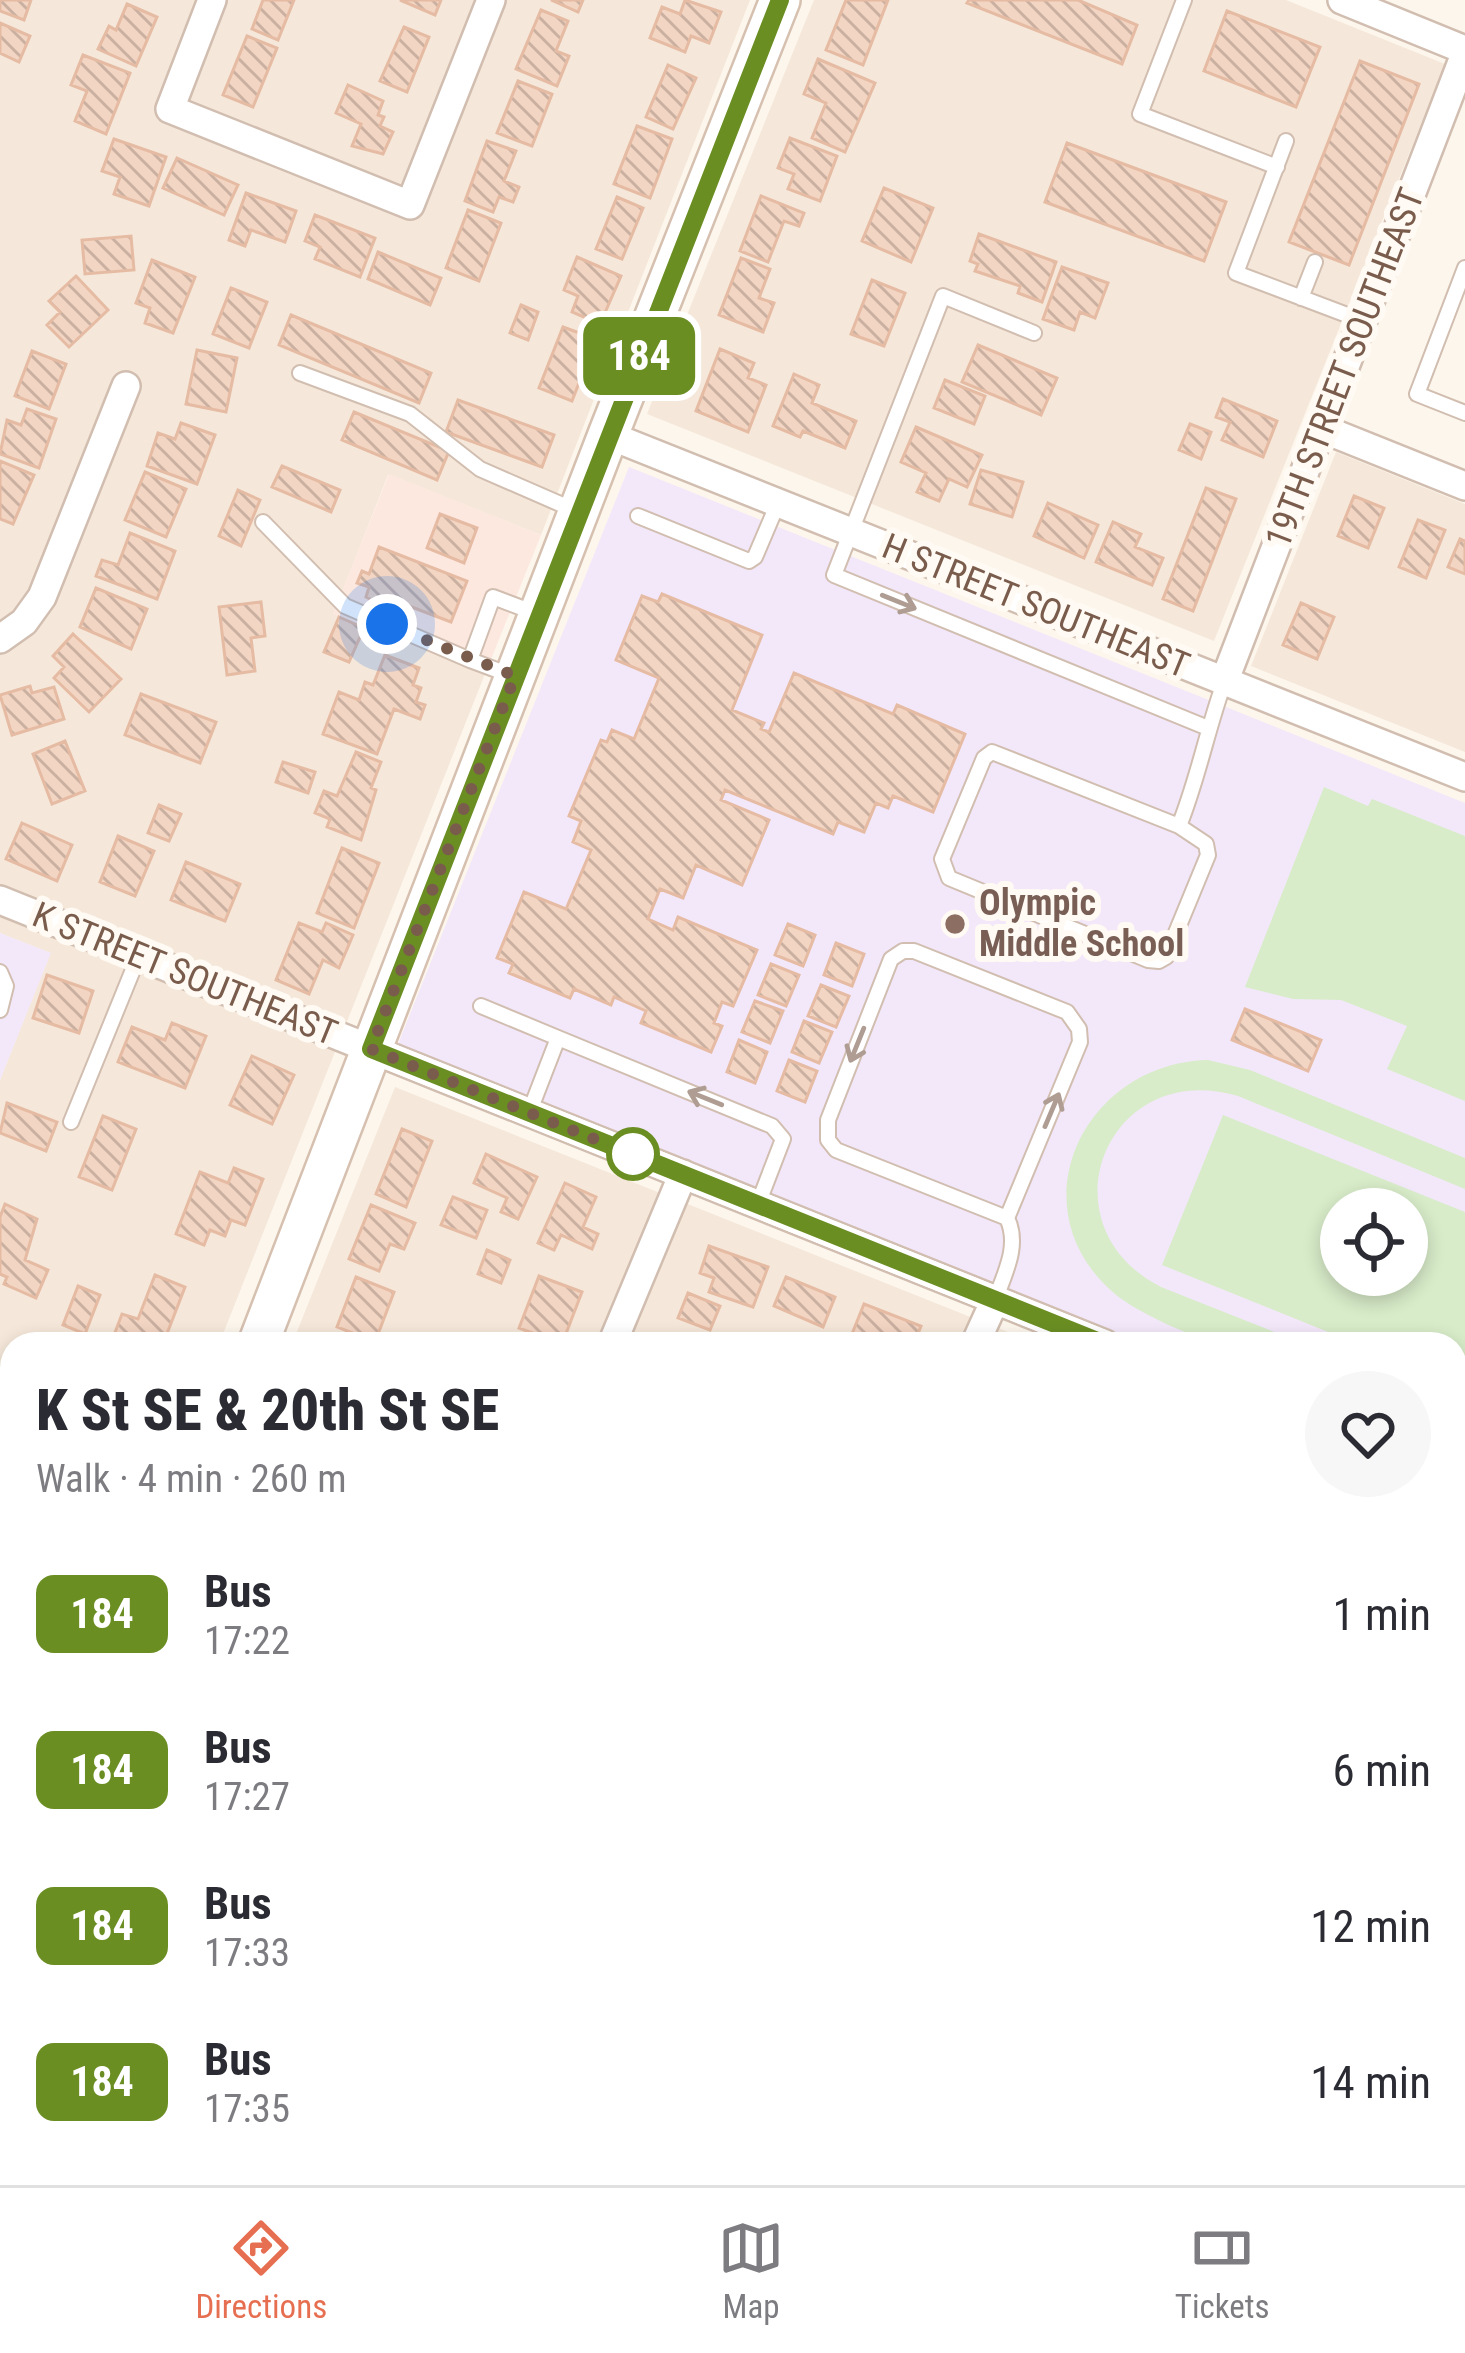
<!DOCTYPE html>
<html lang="en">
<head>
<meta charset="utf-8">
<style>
  :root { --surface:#fff; --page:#f7f7f7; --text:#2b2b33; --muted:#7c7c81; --line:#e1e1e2; --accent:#e76f51 }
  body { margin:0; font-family:"Roboto Condensed",sans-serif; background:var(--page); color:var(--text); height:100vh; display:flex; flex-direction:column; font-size:45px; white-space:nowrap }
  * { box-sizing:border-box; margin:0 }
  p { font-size:39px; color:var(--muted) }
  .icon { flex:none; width:66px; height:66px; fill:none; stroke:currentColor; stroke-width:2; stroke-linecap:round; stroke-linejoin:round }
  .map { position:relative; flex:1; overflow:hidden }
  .sheet { position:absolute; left:0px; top:1332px; width:1467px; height:855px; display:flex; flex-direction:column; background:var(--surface); border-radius:36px 36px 0 0; box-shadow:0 6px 18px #0003 }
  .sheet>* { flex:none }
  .badge { padding:0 24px; border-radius:18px; font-size:42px; line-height:78px }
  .buttons { position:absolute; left:1320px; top:1188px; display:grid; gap:24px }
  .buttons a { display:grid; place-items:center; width:108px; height:108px; border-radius:50%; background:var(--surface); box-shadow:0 6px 18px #0003; font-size:60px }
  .you { position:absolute; width:60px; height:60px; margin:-30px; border:9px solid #fff; border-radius:50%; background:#1a73e8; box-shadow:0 0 0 18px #1a73e833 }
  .map>.badge { position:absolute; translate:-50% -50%; box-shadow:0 0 0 6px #fff }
  .round { display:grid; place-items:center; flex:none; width:126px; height:126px; border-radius:63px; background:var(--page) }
  .head { display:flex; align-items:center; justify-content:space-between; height:204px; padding:0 36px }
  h1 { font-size:57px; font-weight:800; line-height:90px }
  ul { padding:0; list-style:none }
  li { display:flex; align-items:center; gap:36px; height:156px; padding:0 36px }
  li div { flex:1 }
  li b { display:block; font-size:45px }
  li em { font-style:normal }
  li .badge { min-width:132px; font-weight:700; text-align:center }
  .menu { display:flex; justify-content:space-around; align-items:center; height:168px; border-top:3px solid var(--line); background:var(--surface); font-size:33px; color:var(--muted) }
  .menu a { display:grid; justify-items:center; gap:6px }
  .menu .selected { color:var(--accent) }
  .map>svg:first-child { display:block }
</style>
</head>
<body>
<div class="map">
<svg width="1465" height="2185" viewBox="0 0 1465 2185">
  <defs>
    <pattern id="building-back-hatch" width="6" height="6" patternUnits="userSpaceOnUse" patternTransform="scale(3)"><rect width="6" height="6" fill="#f3d5c3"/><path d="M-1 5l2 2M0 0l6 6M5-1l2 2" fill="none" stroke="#cab0a1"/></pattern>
  </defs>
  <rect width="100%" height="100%" fill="#fdf6ec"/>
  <path fill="#f5e8da" d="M0 0H750L541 535 388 475 334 613 485 674 219 1344H12V1631L0 1615V1080L50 953 0 933Z
    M814 0H1286L1445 64 1214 641 647 414Z
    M1336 452 1465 504V752L1251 666Z
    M395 1087 1038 1344H292Z
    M1455 1511 1465 1515V1832L1455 1857Z
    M0 1711 12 1729V1875L0 1906Z
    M12 2046V2175H568L564 2185H0V2077Z"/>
  <path fill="#fde8e0" d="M389 474 541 535 485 674 333 614Z
    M1465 1989V2182L1443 2175H1455V2015Z"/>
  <path fill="#f3e8fa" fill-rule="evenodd" d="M629 467 1465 803V1472L1455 1468V1344H1145L398 1044ZM1341 1209H1407V1275H1341Z
    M0 933 51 953 0 1080Z"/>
  <path fill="#d8ecc9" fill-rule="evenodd" d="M1324 787 1368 806 1372 799 1465 836V1101L1387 1069 1407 1026 1341 1000 1293 999 1245 987Z
    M1208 1060 1250 1070 1465 1158V1189L1238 1096C1107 1057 1040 1225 1161 1287L1305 1344C1279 1344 1247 1349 1222 1344 1193 1338 1138 1313 1115 1294 1014 1209 1083 1063 1208 1060Z
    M1223 1115 1465 1212V1387L1455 1383V1344H1358L1162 1265ZM1341 1209H1407V1275H1341Z"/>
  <path fill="url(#building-back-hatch)" stroke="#e6bba3" stroke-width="3" d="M0 0H31L24 20 0 11Z
    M263 0H294L278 40 252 29Z
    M400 0H441L435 15Z
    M551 0H583L578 12Z
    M685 0 721 12 709 43 691 36 685 52 650 38 662 7 680 14Z
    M846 0H888L863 65 826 50Z
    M969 0H1078L1137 25 1122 64 967 3Z
    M127 4 157 17 136 66 98 49 109 26 116 30Z
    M541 10 568 21 556 51 569 56 557 86 516 69Z
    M1227 11 1320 47 1296 107 1204 71Z
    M0 23 30 36 19 62 0 53Z
    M404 27 429 37 407 92 380 81Z
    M247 36 277 48 253 107 223 95Z
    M83 55 130 73 106 134 75 121 87 91 71 85Z
    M818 59 875 83 845 152 812 138 826 103 804 94Z
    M1360 61 1419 84 1349 265 1289 242Z
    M668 65 696 78 673 129 646 117Z
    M518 81 552 94 532 146 497 133Z
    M348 85 383 101 378 115 384 117 380 126 393 132 383 154 352 146 361 124 336 113Z
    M637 126 672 139 650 198 614 184Z
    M790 138 837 156 820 201 788 189 794 174 778 168Z
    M114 139 166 157 149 206 114 194 120 177 102 171Z
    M487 141 516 151 504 181 519 187 513 202 499 197 493 212 465 201Z
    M1067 143 1226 202 1204 261 1045 202Z
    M177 158 238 185 224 215 163 188Z
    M884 188 933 208 911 262 862 241Z
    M246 193 296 211 285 242 251 230 245 246 229 240Z
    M761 196 804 213 799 226 784 221 768 262 740 251Z
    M617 197 643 208 622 259 596 249Z
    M468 210 501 223 479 281 446 268Z
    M315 215 375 238 360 277 315 259 320 247 305 241Z
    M979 234 1056 262 1042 302 1018 293 1020 286 975 271 978 264 970 261Z
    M131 236 134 270 85 274 82 240Z
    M378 252 441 278 430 305 368 279Z
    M577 257 621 276 600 324 572 312 578 296 564 290Z
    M741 258 770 269 759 298 774 303 763 332 719 315Z
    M152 260 195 277 173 333 145 323 150 308 136 303Z
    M1062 267 1108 283 1095 318 1080 312 1074 330 1043 319Z
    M76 276 108 310 69 347 47 325 60 312 49 301Z
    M872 280 905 293 884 346 851 334Z
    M231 288 267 302 249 348 213 334Z
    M521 305 538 312 528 340 510 333Z
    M291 315 431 373 419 403 279 345Z
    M563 327 596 339 572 401 539 388Z
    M978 345 1057 378 1041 415 962 382Z
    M720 349 754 363 748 378 766 385 748 432 696 411Z
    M197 350 237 358 226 412 186 404Z
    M32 351 66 364 49 409 15 396Z
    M794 374 819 385 812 403 856 421 845 448 803 431 800 437 773 426Z
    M945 380 985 396 974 424 934 408Z
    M1223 399 1277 421 1263 457 1222 440 1230 422 1216 417Z
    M458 400 554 435 542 467 446 432Z
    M27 409 56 419 39 468 0 454 7 420 21 425Z
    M354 412 449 451 437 480 342 440Z
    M181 423 215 435 197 484 147 466 158 433 175 439Z
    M1190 424 1211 432 1201 459 1179 450Z
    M916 427 982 455 967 487 949 479 939 501 917 492 926 473 901 462Z
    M0 461 34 475 13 524 0 519Z
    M282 466 340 490 331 512 272 487Z
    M981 470 1023 482 1012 517 970 504Z
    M145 472 186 489 166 537 125 520Z
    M1206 488 1236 499 1193 611 1163 599Z
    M238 490 260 500 241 546 219 536Z
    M1354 496 1384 508 1368 548 1338 536Z
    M1048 503 1098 525 1084 558 1034 536Z
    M440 514 477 528 464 563 427 548Z
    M1418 520 1445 530 1426 578 1399 567Z
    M1113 522 1141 534 1135 547 1163 558 1152 585 1096 562Z
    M130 533 175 551 157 599 96 576 102 560 118 565Z
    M1460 539 1465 541V574L1448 567Z
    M379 547 467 581 451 622 409 606 405 617 366 597 369 587 357 583 362 571 369 574Z
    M96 588 147 609 131 649 80 627Z
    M662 594 762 635 732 710 764 723 761 729 769 732 794 673 893 714 897 705 965 734 933 812 893 796 888 808 876 803 864 832 838 822 833 834 725 790 721 800 769 820 742 885 696 865 683 898 660 889 648 919 673 930 678 917 757 950 733 1006 722 1002 714 1023 722 1026 711 1052 641 1023 646 1011 614 997 611 1005 574 989 570 998 509 973 513 964 497 958 524 892 566 909 591 850 573 842 581 821 569 816 601 740 607 742 612 730 634 739 659 678 616 660 642 596 658 602Z
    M261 602 265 636 251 638 255 671 227 675 219 607Z
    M1301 603 1334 617 1317 659 1283 645Z
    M339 617 364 628 349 662 324 652Z
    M73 634 121 679 89 712 54 678 64 667 53 656Z
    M385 655 419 668 413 685 421 688 416 702 425 705 420 719 394 709 377 754 323 734 339 692 359 700 365 682 373 685Z
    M30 686 32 693 54 687 64 719 12 735 0 695Z
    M141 694 216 722 200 763 125 735Z
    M65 741 85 791 52 804 33 754Z
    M356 752 381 762 371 788 376 790 361 840 327 827 330 819 315 813 324 791 337 796Z
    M283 762 315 772 308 793 276 782Z
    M159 805 181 814 169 841 148 833Z
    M22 823 72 845 57 881 6 859Z
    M118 836 154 851 135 896 100 882Z
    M342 848 379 863 354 928 317 913Z
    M186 862 240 884 225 921 171 900Z
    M299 923 322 932 326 923 353 935 339 968 323 960 309 994 276 980Z
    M788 924 815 935 803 966 775 955Z
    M836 943 864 954 852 986 824 975Z
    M771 964 799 975 786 1006 758 995Z
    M47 975 93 991 79 1033 33 1018Z
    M821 985 849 996 836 1027 808 1016Z
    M755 1001 783 1011 770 1043 742 1032Z
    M1245 1009 1321 1040 1308 1071 1232 1040Z
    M804 1021 832 1032 819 1063 792 1052Z
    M172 1023 206 1036 185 1088 118 1062 132 1027 165 1040Z
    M739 1040 767 1052 755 1083 727 1072Z
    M252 1056 294 1075 272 1124 230 1105Z
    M789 1060 817 1071 805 1102 777 1091Z
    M7 1103 57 1122 46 1151 0 1133Z
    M103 1116 136 1129 112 1190 79 1177Z
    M402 1129 432 1141 406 1207 376 1194Z
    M486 1154 537 1177 518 1219 501 1212 507 1198 474 1183Z
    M234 1168 263 1179 245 1225 231 1220 225 1236 210 1230 204 1245 176 1234 200 1172 228 1183Z
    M565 1183 596 1197 583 1227 598 1234 592 1249 561 1235 554 1250 538 1243Z
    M453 1197 487 1210 476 1238 441 1225Z
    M5 1204 37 1219 25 1260 48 1270 36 1298 4 1284 7 1277 0 1274V1217Z
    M371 1205 415 1223 404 1249 390 1244 379 1271 349 1259Z
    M709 1246 768 1267 753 1307 709 1292 714 1278 700 1273Z
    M487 1250 510 1260 501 1283 478 1274Z
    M155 1275 185 1287 163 1344 147 1340 146 1344 111 1343 122 1314 138 1319Z
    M539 1276 582 1292 562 1344 519 1328Z
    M356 1277 394 1292 375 1342 337 1327Z
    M786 1277 835 1297 823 1327 774 1306Z
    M78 1286 100 1295 85 1334 63 1325Z
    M688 1293 720 1306 710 1330 678 1318Z
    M864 1304 921 1326 914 1344H877L852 1334Z
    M1455 1653 1465 1657V1712L1455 1708Z
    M1455 1726 1465 1730V1775L1459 1790 1455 1788Z
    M0 1740 12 1745V1778L5 1794 12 1797 5 1815 0 1813Z
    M0 2144 12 2148V2175H34L45 2179 42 2185H0Z
    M590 2175H633L648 2181 647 2185H587Z
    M753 2175H1016L1011 2185H748Z
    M1057 2175H1169L1194 2185H1053Z"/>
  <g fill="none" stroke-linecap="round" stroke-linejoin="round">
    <g stroke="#d1beb0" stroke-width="18">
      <path id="lane" d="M1184 0 1140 114 1277 167
        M1286 141 1236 273 1363 321
        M1465 268 1417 394 1465 413
        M1301 298 1315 262
        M1034 333 943 296 834 575 1208 728
        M300 373 410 414 480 469 574 510
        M638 516 749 561 755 557 778 503
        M263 522 345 606 470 660
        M510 675 470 660 493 597 538 614
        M992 752 1179 826 1206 844 1208 855 1166 957 1159 961 1148 960 949 878 942 859 984 758Z
        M1179 826C1198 779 1207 730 1224 683
        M0 972 6 986 0 1010
        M481 1006 558 1038
        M529 1113 558 1038 772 1126 783 1139 758 1204
        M71 1122 139 955
        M995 1300C1005 1273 1020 1245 1007 1218L1080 1042 1079 1029 1067 1012 914 951H903L891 959 828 1120V1140L836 1150 1007 1218
        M1455 1994 1465 1998
        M1455 2084 1462 2086 1465 2096
        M1178 2175 1202 2185
        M1025 2185 1029 2175
        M1231 2185 1235 2175"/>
    </g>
    <g stroke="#d1beb0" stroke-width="32">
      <path id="street" d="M212 0 170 109 410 205 491 0
        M1342 0 1465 50
        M1323 429 1465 486
        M608 435 1465 777
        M0 639 24 622 42 597 126 386
        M1224 682 1465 54
        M0 900 1105 1344
        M612 1344 683 1174
        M975 1344 995 1300
        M1455 1485 1465 1489"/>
    </g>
    <g stroke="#d6c0b0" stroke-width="44">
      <path id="secondary" d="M258 1344 608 435 780 0
        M0 1654 12 1670
        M1455 1929 1465 1903
        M0 2007 12 1977
        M1311 2175 1339 2185
        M1372 2175 1400 2185"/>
    </g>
    <use href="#lane" stroke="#fff" stroke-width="14"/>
    <use href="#street" stroke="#fff" stroke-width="27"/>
    <use href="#secondary" stroke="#fff" stroke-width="39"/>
  </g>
  <defs><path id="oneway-shaft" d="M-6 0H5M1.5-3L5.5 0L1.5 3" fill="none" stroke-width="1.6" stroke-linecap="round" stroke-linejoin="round" transform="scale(3)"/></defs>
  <g stroke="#af9d94">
    <use href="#oneway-shaft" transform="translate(899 602) rotate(22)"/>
    <use href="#oneway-shaft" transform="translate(857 1045) rotate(112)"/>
    <use href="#oneway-shaft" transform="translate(705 1098) rotate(-158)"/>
    <use href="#oneway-shaft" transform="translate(1052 1110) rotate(-67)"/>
  </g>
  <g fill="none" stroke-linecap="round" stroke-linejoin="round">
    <g stroke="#fff" stroke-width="27">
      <path id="line" d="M780 0 371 1049 1105 1344"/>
    </g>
    <use href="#line" stroke="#6b8e23" stroke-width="18"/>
    <path stroke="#7a5c4d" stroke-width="12" stroke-dasharray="0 21.6" d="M387 624 515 676 371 1049 644 1159 633 1154"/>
  </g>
  <circle fill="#8d6e63" stroke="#fffaf3" stroke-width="4.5" cx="955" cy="924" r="12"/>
  <circle fill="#fff" stroke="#6b8e23" stroke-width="6" cx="633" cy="1154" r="24"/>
  <g text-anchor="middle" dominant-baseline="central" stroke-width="12" stroke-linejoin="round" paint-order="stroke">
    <g font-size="36" fill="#7a5c4d" stroke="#fffaf3">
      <text transform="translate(1345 368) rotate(-69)">19TH STREET SOUTHEAST</text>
      <text transform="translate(1036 606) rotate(22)">H STREET SOUTHEAST</text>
      <text transform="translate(185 974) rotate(22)">K STREET SOUTHEAST</text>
    </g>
    <g font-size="36" font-weight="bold" fill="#785e54" stroke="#fffaf3" text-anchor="start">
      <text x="979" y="903">Olympic<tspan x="979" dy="41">Middle School</tspan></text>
    </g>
  </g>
</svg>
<div class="buttons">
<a><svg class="icon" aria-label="locate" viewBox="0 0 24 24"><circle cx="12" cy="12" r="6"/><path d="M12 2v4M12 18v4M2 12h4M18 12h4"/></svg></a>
</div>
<div class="you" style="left:387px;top:624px"></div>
<b class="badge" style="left:639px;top:356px;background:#6b8e23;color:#fff">184</b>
<section class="sheet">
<div class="head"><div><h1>K St SE &amp; 20th St SE</h1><p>Walk · 4 min · 260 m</p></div><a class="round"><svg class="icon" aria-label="heart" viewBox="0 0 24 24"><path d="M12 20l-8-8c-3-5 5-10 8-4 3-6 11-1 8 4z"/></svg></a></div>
<ul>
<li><span class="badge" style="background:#6b8e23;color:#fff">184</span><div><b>Bus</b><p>17:22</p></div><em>1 min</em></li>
<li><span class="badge" style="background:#6b8e23;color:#fff">184</span><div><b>Bus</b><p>17:27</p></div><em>6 min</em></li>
<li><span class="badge" style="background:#6b8e23;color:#fff">184</span><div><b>Bus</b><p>17:33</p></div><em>12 min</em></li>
<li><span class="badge" style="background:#6b8e23;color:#fff">184</span><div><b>Bus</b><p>17:35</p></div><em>14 min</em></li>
</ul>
</section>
</div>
<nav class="menu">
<a class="selected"><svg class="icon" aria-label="directions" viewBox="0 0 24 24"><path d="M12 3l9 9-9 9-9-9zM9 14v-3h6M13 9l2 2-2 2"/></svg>Directions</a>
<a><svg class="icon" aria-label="map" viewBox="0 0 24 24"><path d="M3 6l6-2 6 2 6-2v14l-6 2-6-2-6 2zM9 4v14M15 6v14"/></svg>Map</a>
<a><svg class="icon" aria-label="tickets" viewBox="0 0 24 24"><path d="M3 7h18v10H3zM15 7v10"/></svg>Tickets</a>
</nav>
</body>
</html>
